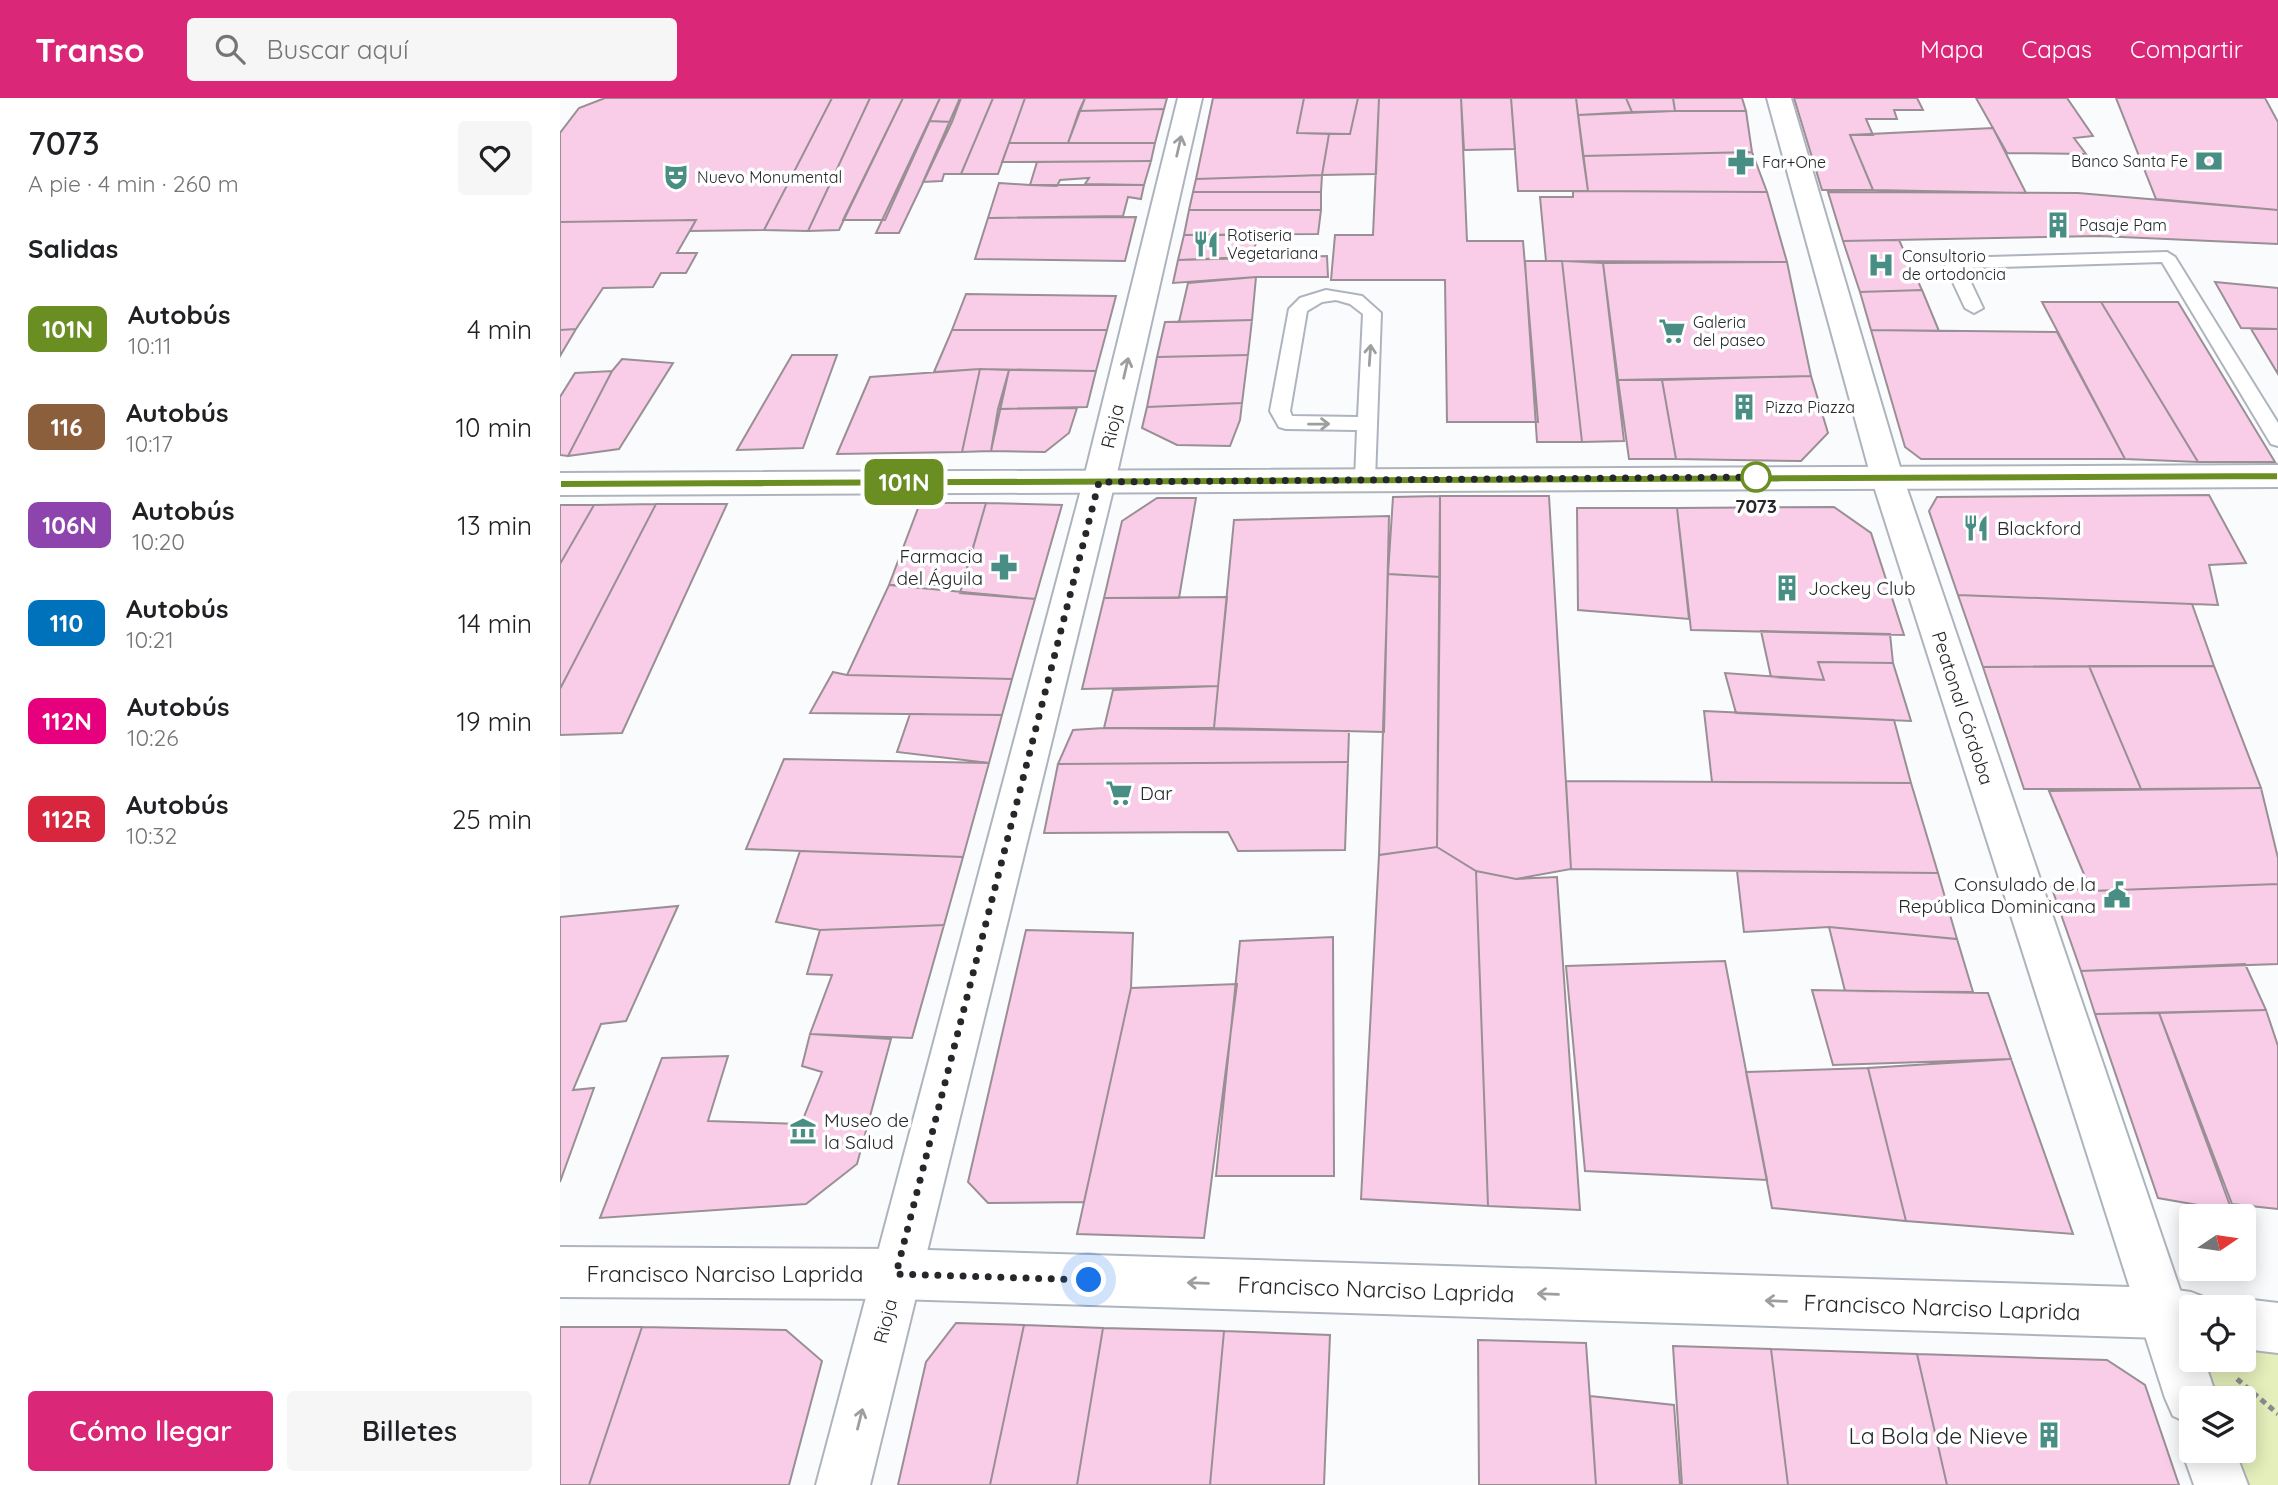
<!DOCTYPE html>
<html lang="es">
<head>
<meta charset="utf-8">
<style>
  :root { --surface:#fff; --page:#f6f6f6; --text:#202124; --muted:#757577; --accent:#db2777 }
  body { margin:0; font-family:Quicksand,sans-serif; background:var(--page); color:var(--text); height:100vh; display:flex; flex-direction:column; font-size:26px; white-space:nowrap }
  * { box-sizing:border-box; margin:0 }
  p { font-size:23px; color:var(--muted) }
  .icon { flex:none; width:38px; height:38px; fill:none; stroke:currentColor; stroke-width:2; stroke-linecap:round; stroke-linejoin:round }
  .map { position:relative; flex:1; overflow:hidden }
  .side { display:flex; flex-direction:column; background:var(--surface); width:560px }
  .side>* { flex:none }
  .badge { padding:0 14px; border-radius:10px; font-size:24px; line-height:46px }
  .needle { width:46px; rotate:77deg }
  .fabs { position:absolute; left:1619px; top:1106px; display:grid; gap:14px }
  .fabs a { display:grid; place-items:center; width:77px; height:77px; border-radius:7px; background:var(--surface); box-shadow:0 4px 18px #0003; font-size:35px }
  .you { position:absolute; width:35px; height:35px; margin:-18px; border:5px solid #fff; border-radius:50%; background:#1a73e8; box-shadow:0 0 0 10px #1a73e833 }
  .map>.badge { position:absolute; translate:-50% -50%; box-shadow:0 0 0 4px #fff }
  h2 { padding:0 28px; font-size:26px; line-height:63px }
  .round { display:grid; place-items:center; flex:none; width:74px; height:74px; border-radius:7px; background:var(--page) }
  .summary { display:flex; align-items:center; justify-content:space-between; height:119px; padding:0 28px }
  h1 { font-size:33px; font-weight:600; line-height:52px }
  .cta { display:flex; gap:14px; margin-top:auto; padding:14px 28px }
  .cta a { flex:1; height:80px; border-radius:7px; background:var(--accent); color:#fff; font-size:28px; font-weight:600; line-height:80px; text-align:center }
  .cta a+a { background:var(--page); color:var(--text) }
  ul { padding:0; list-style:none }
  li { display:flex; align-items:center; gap:21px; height:98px; padding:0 28px }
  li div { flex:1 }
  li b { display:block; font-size:26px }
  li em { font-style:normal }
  li .badge { min-width:77px; font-weight:700; text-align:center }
  header { display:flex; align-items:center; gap:42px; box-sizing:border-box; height:98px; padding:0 35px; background:var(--accent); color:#fff }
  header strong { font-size:33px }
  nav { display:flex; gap:38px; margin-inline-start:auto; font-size:24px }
  .search { width:490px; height:63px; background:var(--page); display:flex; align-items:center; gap:18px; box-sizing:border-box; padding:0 24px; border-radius:7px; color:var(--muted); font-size:26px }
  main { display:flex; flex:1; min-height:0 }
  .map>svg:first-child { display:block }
</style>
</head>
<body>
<header>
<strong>Transo</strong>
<div class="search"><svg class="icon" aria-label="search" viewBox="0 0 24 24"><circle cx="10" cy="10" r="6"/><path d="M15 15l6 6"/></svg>Buscar aquí</div>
<nav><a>Mapa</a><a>Capas</a><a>Compartir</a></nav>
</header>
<main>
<section class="side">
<div class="summary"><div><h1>7073</h1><p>A pie · 4 min · 260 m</p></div><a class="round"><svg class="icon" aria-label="heart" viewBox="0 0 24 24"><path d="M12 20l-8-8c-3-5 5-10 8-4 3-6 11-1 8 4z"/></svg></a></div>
<h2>Salidas</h2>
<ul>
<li><span class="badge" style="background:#6b8e23;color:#fff">101N</span><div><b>Autobús</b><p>10:11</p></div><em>4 min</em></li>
<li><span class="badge" style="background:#8b5e3c;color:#fff">116</span><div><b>Autobús</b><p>10:17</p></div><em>10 min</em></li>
<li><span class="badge" style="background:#8e44ad;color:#fff">106N</span><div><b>Autobús</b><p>10:20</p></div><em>13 min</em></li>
<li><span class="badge" style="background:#0072bc;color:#fff">110</span><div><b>Autobús</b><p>10:21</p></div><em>14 min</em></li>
<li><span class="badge" style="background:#e6007e;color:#fff">112N</span><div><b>Autobús</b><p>10:26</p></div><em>19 min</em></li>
<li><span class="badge" style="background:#d7263d;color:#fff">112R</span><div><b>Autobús</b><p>10:32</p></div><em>25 min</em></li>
</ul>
<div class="cta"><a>Cómo llegar</a><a>Billetes</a></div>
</section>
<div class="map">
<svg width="1718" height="1387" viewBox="0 0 1718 1387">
  <rect width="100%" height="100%" fill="#fafbfd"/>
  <path fill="#e4efbb" d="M1602 1215 1631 1262H1684V1226L1718 1230V1387H1661L1649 1353H1684V1300H1631Z"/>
  <path fill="#f9cde8" stroke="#998f95" stroke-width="2" d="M45 0H272L204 132 130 133 136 122 0 124V35L19 10Z
    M272 0H310L248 133 204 132Z
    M310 0H343L279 132 248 133Z
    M343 0H380L325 122H283Z
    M380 0H401L392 24 369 23Z
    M400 0H433L401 76H384L382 83 363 84Z
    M433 0H465L438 76H401Z
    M465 0H525L508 45H449Z
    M525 0H607L604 11 519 13Z
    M653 0H744L737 35 769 36 762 77 636 81Z
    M744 0H798L790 36 737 35Z
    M798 0H819L816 76 762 77 769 36H790Z
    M819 0H901L907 143H963L978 324H887L885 182H771L775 137H813Z
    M901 0H951L955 51 904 52Z
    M951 0H1016L1028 93H958Z
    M1016 0H1066L1072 14 1018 17Z
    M1066 0H1113L1115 13 1072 14Z
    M1113 0H1182L1186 13H1115Z
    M1234 0H1357L1363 12H1334L1337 21H1306L1313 37H1290L1313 92H1262Z
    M1416 0H1507L1533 38 1514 40 1526 56 1447 55Z
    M1556 0H1705L1718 24V112L1596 101Z
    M604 11 595 45H508L519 13Z
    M1115 13H1186L1192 54 1023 58 1018 17Z
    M369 23 392 24 339 135H316Z
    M1433 30 1466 95 1313 92 1290 37Z
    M449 45H595L591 63 442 64Z
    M1192 54 1207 94 1028 93 1023 58Z
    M591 63 584 87 525 86 529 80 500 82 497 88 470 87 477 64Z
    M762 77 761 94H633L636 81Z
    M439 85 470 87H584L581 101 568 99 563 118 428 120Z
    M1013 93 1207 94 1227 164 986 163 980 99H1013Z
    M633 94H761V112H629Z
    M1268 94 1518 95 1718 112V146L1539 138 1283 143Z
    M629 112H761L758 136 624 137Z
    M576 119 565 163 415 161 428 120Z
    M136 122 117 155H137L126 175H101L93 189 43 190 16 231 0 232V124Z
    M624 137H698L692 159 618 162Z
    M1339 142 1362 192 1300 194 1283 143Z
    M767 158 768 179H696L613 185 618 162Z
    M965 163H1002L1022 344H977Z
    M1002 163 1043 165 1064 343 1022 344Z
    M1227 164 1251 278 1058 282 1043 165Z
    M696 179 692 222 619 224 628 185Z
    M1655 184 1718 190V231L1681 230Z
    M1362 192 1379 233 1311 232 1300 194Z
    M406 196 556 198 547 232H392Z
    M1482 204H1541L1638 364 1565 361Z
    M1541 204H1618L1715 364H1638Z
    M692 222 688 257 597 259 605 224Z
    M16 231 0 258V232Z
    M1691 231H1718V276Z
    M392 232H547L536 273 420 271 374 274Z
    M1311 232 1497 234 1565 361H1361L1345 349Z
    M232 257H277L243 350 177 352Z
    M688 257 682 305 587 309 597 259Z
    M62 261 113 265 59 351 8 358 52 273Z
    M420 271 449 272 431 353 402 354Z
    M420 271 402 354 277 356 310 279Z
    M449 272 536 273 527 309 438 311Z
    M52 273 8 358 0 357V299L15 275Z
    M1251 278 1268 335 1241 363 1116 361 1102 282Z
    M1058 282H1102L1116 361H1069Z
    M682 305 680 322 670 348 617 347 582 330 587 309Z
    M517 310 509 335 485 354 431 353 438 311Z
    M1649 397 1686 465 1649 467 1658 507 1398 497 1369 413 1377 399Z
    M880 398V479L828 476 833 399Z
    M880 398H989L1011 771 956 781 916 773 877 749Z
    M597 400H636L619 500H544L562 423Z
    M360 405H426L402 487H329Z
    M426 405 502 407 475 501 400 495Z
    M96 406H167L62 635 0 637V591Z
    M96 406 0 591V466L34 407Z
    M0 407H34L0 466Z
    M1274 409 1311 435 1344 537 1131 532 1117 410Z
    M1017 410H1117L1129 521 1018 512Z
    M829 418 824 634 654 630 674 422Z
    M828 476 880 479 877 749 819 757Z
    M329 487 475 501 452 581 287 577Z
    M1398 497 1632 506 1654 568 1423 569Z
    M667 499 658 588 522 591 544 500Z
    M1201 533 1330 536 1333 565 1258 564 1264 582 1211 579Z
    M1258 564 1333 565 1351 623 1176 615 1165 575 1264 582Z
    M1529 568 1581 691H1464L1423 569Z
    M1529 568H1654L1701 690 1581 691Z
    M273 574 287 577 452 581 442 617 250 615Z
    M658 588 654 630H544L553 592Z
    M1144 613 1334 622 1351 685 1152 684Z
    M350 616 442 617 429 665 337 654Z
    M544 630 789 633 788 664 498 666 513 632Z
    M224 661 429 665 403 759 186 751Z
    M788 664 785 752 678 753 668 734 484 735 498 666Z
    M1006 683 1351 685 1378 775 1011 771Z
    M1701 690 1718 760V786L1531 793 1489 693Z
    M877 749 916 773 928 1108 801 1101 819 757Z
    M240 753 403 759 384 827 260 832 216 824Z
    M916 773 956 781 997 779 1020 1112 928 1108Z
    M1177 773 1378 775 1397 841 1269 829 1184 834Z
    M1718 786V866L1521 873 1491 788 1531 793Z
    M118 808 66 923 41 926 13 992 34 990 0 1084V819Z
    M384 827 352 940 250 936 272 877 247 876 260 832Z
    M1269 829 1397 841 1413 894 1285 893Z
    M466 832 573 835 571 890 524 1104 428 1105 408 1084Z
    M773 839 774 1078H656L680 843Z
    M1165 863 1207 1082 1025 1073 1006 868Z
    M1685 866 1706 912 1535 916 1521 873Z
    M677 886 644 1140 517 1136 571 890Z
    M1252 892 1428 895 1451 961 1273 967Z
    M1706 912 1718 948V1111L1672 1106 1599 915Z
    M1599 915 1672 1113 1598 1100 1535 916Z
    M250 936 331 941 297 1066 246 1106 40 1120 102 960 168 958 148 1023 241 1026 262 974 242 968Z
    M1451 961 1513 1136 1346 1123 1308 970Z
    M1308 970 1346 1123 1212 1110 1186 974Z
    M396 1225 464 1227 430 1387H338L366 1264Z
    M464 1227 543 1230 517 1387H430Z
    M0 1229H82L29 1387H0Z
    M82 1229 226 1232 262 1263 229 1387H29Z
    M543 1230 664 1233 650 1387H517Z
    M664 1233 770 1237 764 1387H650Z
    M918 1242 1026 1245 1036 1387H919Z
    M1113 1248 1211 1251 1228 1387H1122Z
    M1211 1251 1357 1256 1387 1387H1228Z
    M1357 1256 1547 1262 1585 1287 1619 1387H1387Z
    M1030 1298 1114 1307 1120 1387H1036Z"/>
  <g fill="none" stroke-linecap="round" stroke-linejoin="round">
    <g stroke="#aeb4bd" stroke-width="4">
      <path id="lane" d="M1607 154 1615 159 1718 325V348L1711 346 1602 164 1404 170 1423 210 1414 215 1405 210 1384 165 1393 160Z
        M766 192 802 198 821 215 815 382 805 389 795 382 797 332 726 331 719 329 710 313 729 211 740 200ZM776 202 790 206 803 216 798 319 732 318 730 313 747 213 762 204Z"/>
    </g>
    <g stroke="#aeb4bd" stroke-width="4">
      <path id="street" d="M618 0H642L555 384 310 1387H256L523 384Z
        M1207 0H1231L1343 379 1631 1224V1262H1644L1657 1300H1631V1326L1613 1318 1605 1300 1311 379Z
        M1631 1334V1353H1675L1688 1387H1634L1622 1353Z"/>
    </g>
    <g stroke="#aeb4bd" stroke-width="4">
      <path id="secondary" d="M1718 367V389L0 397V375Z
        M0 1149 336 1151 1602 1190 1631 1194 1649 1201 1652 1209H1631V1244L1602 1240 336 1201 0 1199Z
        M1684 1201 1718 1205V1255L1684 1251V1209H1666Z"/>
    </g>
    <path stroke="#8b8c8f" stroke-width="5" stroke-dasharray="6 4.5" stroke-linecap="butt" d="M1677 1281 1718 1316"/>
    <use href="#lane" fill="#fff" fill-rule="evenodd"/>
    <use href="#street" fill="#fff" fill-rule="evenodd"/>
    <use href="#secondary" fill="#fff" fill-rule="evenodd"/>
  </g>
  <defs><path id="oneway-shaft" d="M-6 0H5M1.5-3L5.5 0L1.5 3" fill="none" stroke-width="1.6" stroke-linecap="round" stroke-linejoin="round" transform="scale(1.75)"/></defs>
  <g stroke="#9d9ea0">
    <use href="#oneway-shaft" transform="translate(619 48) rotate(-77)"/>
    <use href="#oneway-shaft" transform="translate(810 257) rotate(-86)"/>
    <use href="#oneway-shaft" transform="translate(566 270) rotate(-77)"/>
    <use href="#oneway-shaft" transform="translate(759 326) rotate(-1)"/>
    <use href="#oneway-shaft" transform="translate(638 1185) rotate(-178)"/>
    <use href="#oneway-shaft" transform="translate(988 1196) rotate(-178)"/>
    <use href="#oneway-shaft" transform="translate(1216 1203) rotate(-178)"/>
    <use href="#oneway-shaft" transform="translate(300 1321) rotate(-76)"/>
  </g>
  <path fill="#6b8e23" stroke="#fff" stroke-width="2" d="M1718 374V382L0 390V382Z"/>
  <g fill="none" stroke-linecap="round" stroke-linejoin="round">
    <path stroke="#25272b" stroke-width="7" stroke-dasharray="0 12.6" d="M529 1182 336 1176 539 384 1196 379"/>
  </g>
  <defs>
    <g id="bank-bare" transform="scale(2.1)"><path d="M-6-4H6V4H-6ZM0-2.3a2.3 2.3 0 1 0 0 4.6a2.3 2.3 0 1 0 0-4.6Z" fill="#488e84" stroke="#fff" stroke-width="2.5" paint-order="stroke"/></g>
    <g id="pharmacy-bare" transform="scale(2.1)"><path d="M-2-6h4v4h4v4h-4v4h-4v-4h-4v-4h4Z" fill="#488e84" stroke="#fff" stroke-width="2.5" paint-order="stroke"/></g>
    <g id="theatre-bare" transform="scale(2.1)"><path d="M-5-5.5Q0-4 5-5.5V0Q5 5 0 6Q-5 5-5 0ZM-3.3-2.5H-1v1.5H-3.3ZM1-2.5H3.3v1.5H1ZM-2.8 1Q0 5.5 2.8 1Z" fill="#488e84" stroke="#fff" stroke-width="2.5" paint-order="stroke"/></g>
    <g id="building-bare" transform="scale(2.1)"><path d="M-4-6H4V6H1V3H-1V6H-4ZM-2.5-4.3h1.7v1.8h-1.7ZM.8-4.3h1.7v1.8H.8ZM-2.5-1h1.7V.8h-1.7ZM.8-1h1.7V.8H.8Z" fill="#488e84" stroke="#fff" stroke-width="2.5" paint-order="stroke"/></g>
    <g id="restaurant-bare" transform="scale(2.1)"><path d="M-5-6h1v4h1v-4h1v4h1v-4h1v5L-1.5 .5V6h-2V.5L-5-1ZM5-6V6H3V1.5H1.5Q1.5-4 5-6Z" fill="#488e84" stroke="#fff" stroke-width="2.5" paint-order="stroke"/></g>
    <g id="hospital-bare" transform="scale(2.1)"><path d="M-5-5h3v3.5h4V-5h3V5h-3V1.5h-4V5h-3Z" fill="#488e84" stroke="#fff" stroke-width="2.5" paint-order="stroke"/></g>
    <g id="supermarket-bare" transform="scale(2.1)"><path d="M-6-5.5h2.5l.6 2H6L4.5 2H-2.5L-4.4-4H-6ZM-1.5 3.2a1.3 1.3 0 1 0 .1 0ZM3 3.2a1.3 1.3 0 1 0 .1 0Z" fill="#488e84" stroke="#fff" stroke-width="2.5" paint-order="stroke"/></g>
    <g id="civic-bare" transform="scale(2.1)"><path d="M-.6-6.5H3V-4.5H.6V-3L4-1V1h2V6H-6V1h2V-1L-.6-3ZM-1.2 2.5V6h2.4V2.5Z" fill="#488e84" stroke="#fff" stroke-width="2.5" paint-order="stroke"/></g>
    <g id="museum-bare" transform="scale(2.1)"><path d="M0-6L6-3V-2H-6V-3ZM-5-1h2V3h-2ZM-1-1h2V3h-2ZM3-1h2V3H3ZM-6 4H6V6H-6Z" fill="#488e84" stroke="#fff" stroke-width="2.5" paint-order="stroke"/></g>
  </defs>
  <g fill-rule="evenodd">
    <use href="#bank-bare" x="1649" y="63"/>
    <use href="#pharmacy-bare" x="1181" y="64"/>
    <use href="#theatre-bare" x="116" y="79"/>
    <use href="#building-bare" x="1498" y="127"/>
    <use href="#restaurant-bare" x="646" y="146"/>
    <use href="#hospital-bare" x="1321" y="167"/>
    <use href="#supermarket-bare" x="1112" y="233"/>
    <use href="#building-bare" x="1184" y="309"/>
    <use href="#restaurant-bare" x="1416" y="430"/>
    <use href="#pharmacy-bare" x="444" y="469"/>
    <use href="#building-bare" x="1227" y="490"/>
    <use href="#supermarket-bare" x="559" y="695"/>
    <use href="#civic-bare" x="1557" y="797"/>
    <use href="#museum-bare" x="243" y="1033"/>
    <use href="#building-bare" x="1489" y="1337"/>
  </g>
  <circle fill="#fff" stroke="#6b8e23" stroke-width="3.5" cx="1196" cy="379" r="14"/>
  <g text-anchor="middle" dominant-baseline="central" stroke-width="7" stroke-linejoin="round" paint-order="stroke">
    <g font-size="16" fill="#25272b" stroke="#fff" text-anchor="start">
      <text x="1628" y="63" text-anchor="end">Banco Santa Fe</text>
      <text x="1202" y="64">Far+One</text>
      <text x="137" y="79">Nuevo Monumental</text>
      <text x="1519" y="127">Pasaje Pam</text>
      <text x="667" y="137">Rotiseria<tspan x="667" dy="18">Vegetariana</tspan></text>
      <text x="1342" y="158">Consultorio<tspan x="1342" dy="18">de ortodoncia</tspan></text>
      <text x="1133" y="224">Galeria<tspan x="1133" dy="18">del paseo</tspan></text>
      <text x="1205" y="309">Pizza Piazza</text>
    </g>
    <g font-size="19" fill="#25272b" stroke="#fff">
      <text transform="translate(552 328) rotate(-77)">Rioja</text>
      <text transform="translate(1403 610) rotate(72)">Peatonal Córdoba</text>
      <text transform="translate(325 1223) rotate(-76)">Rioja</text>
    </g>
    <g font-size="19" font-weight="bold" fill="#25272b" stroke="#fff">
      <text x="1196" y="408">7073</text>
    </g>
    <g font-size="19" fill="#25272b" stroke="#fff" text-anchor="start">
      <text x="1437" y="430">Blackford</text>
      <text x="423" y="458" text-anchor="end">Farmacia<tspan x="423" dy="22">del Águila</tspan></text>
      <text x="1248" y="490">Jockey Club</text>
      <text x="580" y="695">Dar</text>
      <text x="1536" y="786" text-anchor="end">Consulado de la<tspan x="1536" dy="22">República Dominicana</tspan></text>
      <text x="264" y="1022">Museo de<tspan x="264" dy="22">la Salud</tspan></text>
    </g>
    <g font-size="23" fill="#25272b" stroke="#fff">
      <text x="165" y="1175">Francisco Narciso Laprida</text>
      <text transform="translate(816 1191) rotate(2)">Francisco Narciso Laprida</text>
      <text transform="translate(1382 1209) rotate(2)">Francisco Narciso Laprida</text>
    </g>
    <g font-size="23" fill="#25272b" stroke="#fff" text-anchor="end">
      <text x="1468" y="1337">La Bola de Nieve</text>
    </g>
  </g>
</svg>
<div class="fabs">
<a><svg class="needle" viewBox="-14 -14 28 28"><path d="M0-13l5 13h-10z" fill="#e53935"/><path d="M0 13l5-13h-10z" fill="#757577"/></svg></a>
<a><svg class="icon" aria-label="locate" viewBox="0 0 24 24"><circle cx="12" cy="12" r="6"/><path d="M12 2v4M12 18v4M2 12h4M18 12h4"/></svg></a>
<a><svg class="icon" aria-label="layers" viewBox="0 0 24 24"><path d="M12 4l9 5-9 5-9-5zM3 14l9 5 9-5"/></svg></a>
</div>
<div class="you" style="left:529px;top:1182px"></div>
<b class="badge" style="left:344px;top:384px;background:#6b8e23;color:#fff">101N</b>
</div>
</main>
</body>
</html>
